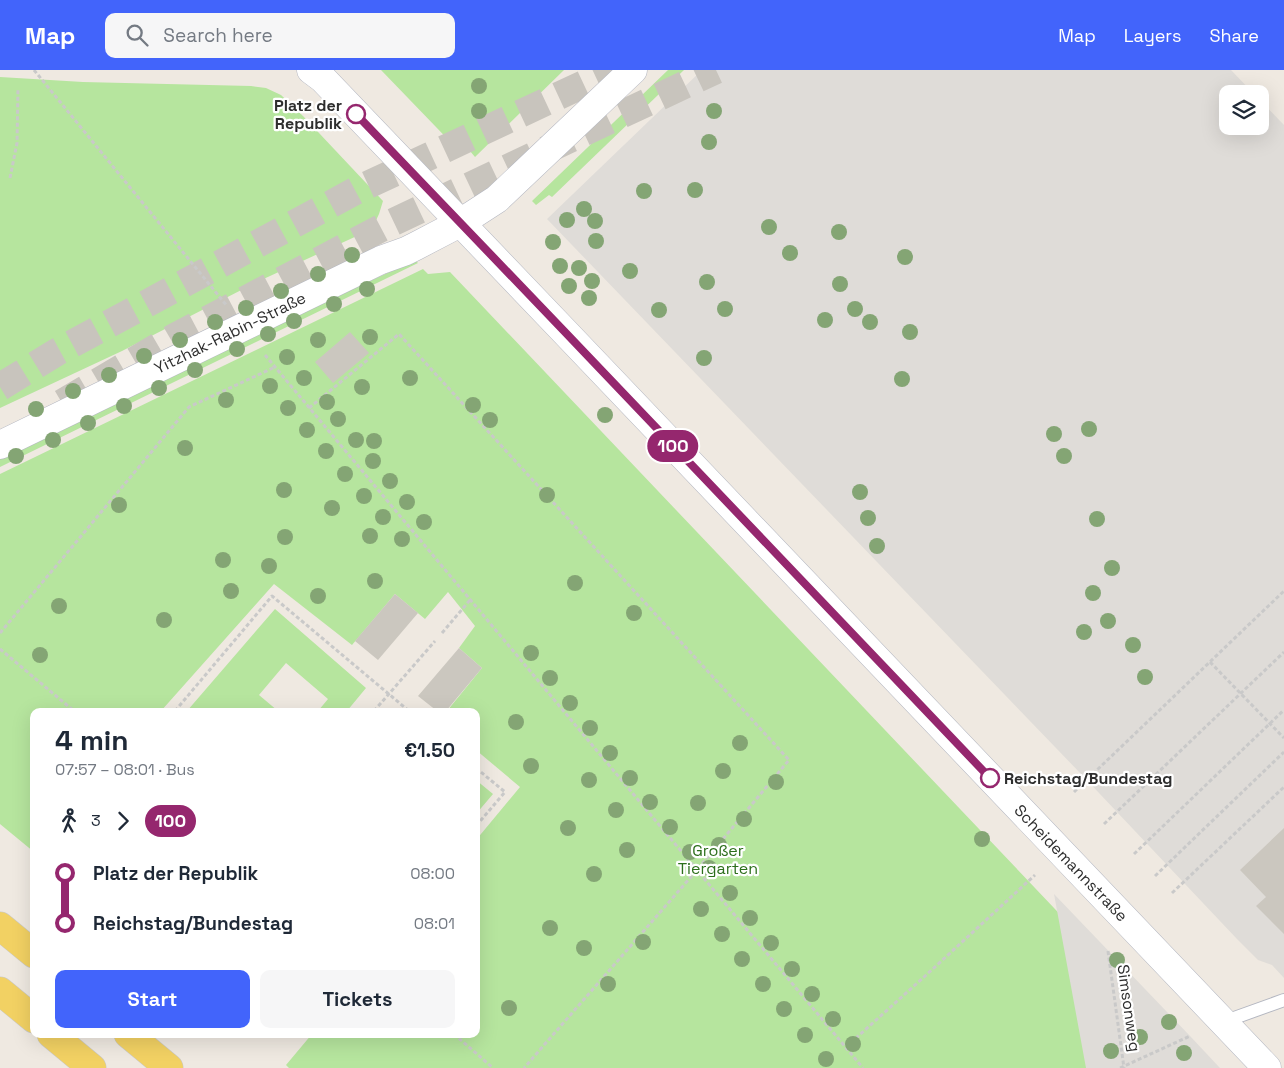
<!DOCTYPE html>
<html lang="en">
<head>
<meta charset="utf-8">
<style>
  :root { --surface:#fff; --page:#f6f6f7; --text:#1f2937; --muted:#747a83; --accent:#4264fb }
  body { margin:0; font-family:"Space Grotesk",sans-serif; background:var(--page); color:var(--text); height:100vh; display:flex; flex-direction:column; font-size:19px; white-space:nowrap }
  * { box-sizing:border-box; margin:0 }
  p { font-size:16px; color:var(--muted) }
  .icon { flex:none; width:28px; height:28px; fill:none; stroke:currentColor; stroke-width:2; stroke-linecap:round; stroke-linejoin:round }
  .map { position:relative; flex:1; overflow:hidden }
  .details { position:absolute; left:30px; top:638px; width:450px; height:330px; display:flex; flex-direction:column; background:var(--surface); border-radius:10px; box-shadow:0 5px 20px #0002 }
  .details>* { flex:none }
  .badge { padding:0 10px; border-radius:16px; font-size:18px; line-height:32px }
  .tools { position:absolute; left:1219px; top:15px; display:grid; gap:10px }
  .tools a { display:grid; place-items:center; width:50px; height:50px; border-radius:10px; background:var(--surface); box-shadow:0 5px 20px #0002; font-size:25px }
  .map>.badge { position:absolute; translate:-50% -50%; box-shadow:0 0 0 2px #fff }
  .legs { display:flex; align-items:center; gap:8px; height:55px; padding:0 25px; font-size:16px }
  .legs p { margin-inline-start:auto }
  .head { display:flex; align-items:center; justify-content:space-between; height:85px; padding:0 25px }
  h1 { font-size:28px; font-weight:700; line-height:38px }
  .primary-button { display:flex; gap:10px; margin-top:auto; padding:10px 25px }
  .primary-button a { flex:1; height:58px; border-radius:10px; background:var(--accent); color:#fff; font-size:20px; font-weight:700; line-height:58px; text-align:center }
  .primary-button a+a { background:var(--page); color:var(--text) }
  ul { padding:0 25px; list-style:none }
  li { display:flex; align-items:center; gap:18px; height:50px; font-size:19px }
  li i { display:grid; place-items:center; width:8px; height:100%; margin:0 6px; background:currentColor }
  li i::after { content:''; width:12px; height:12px; margin:-6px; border:4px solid; border-radius:50%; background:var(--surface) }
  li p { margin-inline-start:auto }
  li:first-child i { background:linear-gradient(#0000 50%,currentColor 0) }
  li:last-child i { background:linear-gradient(currentColor 50%,#0000 0) }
  header { display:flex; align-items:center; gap:30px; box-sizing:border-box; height:70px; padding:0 25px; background:var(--accent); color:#fff }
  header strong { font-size:24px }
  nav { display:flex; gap:28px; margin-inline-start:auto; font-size:18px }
  .search { width:350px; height:45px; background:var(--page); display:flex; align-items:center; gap:12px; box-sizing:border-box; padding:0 18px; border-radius:10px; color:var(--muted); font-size:19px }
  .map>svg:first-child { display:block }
</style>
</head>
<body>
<header>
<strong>Map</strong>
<div class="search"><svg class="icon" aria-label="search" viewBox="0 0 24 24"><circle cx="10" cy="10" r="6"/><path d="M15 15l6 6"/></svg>Search here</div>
<nav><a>Map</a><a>Layers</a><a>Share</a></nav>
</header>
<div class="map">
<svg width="1284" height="998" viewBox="0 0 1284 998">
  <rect width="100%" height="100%" fill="#efe9e1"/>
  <path fill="#b6e59e" d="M381 0H564L475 87 470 81 463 85Z
    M668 0H684L552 127 549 125 536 135 532 131Z
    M0 7 83 12 251 16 266 18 281 25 303 46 383 131 379 144 372 159 257 212 122 281 0 338Z
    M415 190 418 193 0 397V389L251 267Z
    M423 199 428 204 450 202 1206 998H289L286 995 312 964H476V770L520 717 476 680V641H447L482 598 459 578 475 556 448 522 425 549 395 524 352 575 274 514 161 641H34V782L0 754V404Z
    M275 539 366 618 347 641H318L328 629 286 593 259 625 278 641H187Z
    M476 710 493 724 476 744Z"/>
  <path fill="#dfdcd8" d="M702 0H1231L1254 24H1228V56H1260V30L1284 55V908L1272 895 1258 890 1237 869 1082 705 547 149Z
    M1054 824 1190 966 1220 998H1086Z"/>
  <path fill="#cbc7bf" d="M350 262 369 283 333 313 315 292Z
    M395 524 418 543 378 590 355 571Z
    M459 578 482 598 446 641H437L418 626Z
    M1284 758V864L1256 836 1266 827 1240 800Z"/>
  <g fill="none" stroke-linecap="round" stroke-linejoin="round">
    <path stroke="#c8c4bd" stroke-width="28" stroke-dasharray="28 14" stroke-linecap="butt" d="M0 317 57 282 359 119 614 0
      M62 333 173 268 387 155 716 0"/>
    <g stroke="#b4b7c1" stroke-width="14">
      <path id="lane" d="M1223 952 1284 930"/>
    </g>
    <g stroke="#b4b7c1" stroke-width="29">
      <path id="secondary" d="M311 0 323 9 564 261 1267 998
        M0 375 381 190 406 181 416 176 460 153 497 129 633 0"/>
    </g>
    <g stroke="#c9c9c9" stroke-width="29">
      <path id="primary" d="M0 856 34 884
        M0 921 34 949
        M51 964 92 998
        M128 964 169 998"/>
    </g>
    <path stroke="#c9c9c9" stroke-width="3" stroke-dasharray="4 2.5" stroke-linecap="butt" d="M34 0 227 236
      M10 108 17 73 18 18
      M265 285 863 998
      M309 338 399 264 789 690 697 800 524 998
      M0 563 189 337 275 297
      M442 563 470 530
      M0 579 74 641
      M1210 592 1284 668
      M175 641 272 526 409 641
      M374 641 435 571
      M476 698 505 722 476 756
      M1074 722 1284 521
      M1104 754 1284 582
      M1134 784 1284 640
      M1155 806 1284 682
      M1172 823 1284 717
      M1108 881 1124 998
      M454 964 493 998
      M846 977 924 907 1035 805
      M1120 998 1190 966"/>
    <use href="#lane" stroke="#fff" stroke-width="12"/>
    <use href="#secondary" stroke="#fff" stroke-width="28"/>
    <use href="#primary" stroke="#f2d163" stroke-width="28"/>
  </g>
  <g fill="#84a574">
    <circle cx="479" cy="16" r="8"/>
    <circle cx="479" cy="41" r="8"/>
    <circle cx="714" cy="41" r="8"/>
    <circle cx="709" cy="72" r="8"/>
    <circle cx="695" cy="120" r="8"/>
    <circle cx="644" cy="121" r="8"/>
    <circle cx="584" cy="139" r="8"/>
    <circle cx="567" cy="150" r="8"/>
    <circle cx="595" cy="151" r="8"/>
    <circle cx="769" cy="157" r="8"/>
    <circle cx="839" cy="162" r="8"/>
    <circle cx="596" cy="171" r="8"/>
    <circle cx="553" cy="172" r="8"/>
    <circle cx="790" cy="183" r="8"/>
    <circle cx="352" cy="185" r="8"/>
    <circle cx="905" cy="187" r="8"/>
    <circle cx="560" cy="196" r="8"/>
    <circle cx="579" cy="198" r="8"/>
    <circle cx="630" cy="201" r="8"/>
    <circle cx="318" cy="204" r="8"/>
    <circle cx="592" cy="211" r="8"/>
    <circle cx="707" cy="212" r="8"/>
    <circle cx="840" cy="214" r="8"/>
    <circle cx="569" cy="216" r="8"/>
    <circle cx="367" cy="219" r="8"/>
    <circle cx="281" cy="221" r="8"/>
    <circle cx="589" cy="228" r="8"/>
    <circle cx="334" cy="234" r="8"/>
    <circle cx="246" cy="238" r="8"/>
    <circle cx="725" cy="239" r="8"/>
    <circle cx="855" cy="239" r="8"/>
    <circle cx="659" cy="240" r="8"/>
    <circle cx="825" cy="250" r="8"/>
    <circle cx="294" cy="251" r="8"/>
    <circle cx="215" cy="252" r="8"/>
    <circle cx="870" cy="252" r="8"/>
    <circle cx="910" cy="262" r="8"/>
    <circle cx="268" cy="264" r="8"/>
    <circle cx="370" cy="267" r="8"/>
    <circle cx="180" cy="270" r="8"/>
    <circle cx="318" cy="270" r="8"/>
    <circle cx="237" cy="279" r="8"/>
    <circle cx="144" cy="286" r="8"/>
    <circle cx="287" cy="287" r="8"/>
    <circle cx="704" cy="288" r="8"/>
    <circle cx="195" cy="300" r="8"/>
    <circle cx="109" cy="305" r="8"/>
    <circle cx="304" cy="308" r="8"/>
    <circle cx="410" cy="308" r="8"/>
    <circle cx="902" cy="309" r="8"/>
    <circle cx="270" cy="316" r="8"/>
    <circle cx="362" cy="317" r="8"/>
    <circle cx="159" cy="318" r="8"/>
    <circle cx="73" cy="321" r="8"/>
    <circle cx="226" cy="330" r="8"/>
    <circle cx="327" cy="332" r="8"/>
    <circle cx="473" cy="335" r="8"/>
    <circle cx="124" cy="336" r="8"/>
    <circle cx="288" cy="338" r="8"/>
    <circle cx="36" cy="339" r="8"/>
    <circle cx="605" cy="345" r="8"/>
    <circle cx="338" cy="349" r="8"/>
    <circle cx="490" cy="350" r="8"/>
    <circle cx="88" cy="353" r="8"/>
    <circle cx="1089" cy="359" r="8"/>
    <circle cx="307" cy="360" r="8"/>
    <circle cx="1054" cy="364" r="8"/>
    <circle cx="53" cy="370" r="8"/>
    <circle cx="356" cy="370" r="8"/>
    <circle cx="374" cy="371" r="8"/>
    <circle cx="185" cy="378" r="8"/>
    <circle cx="326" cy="381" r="8"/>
    <circle cx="16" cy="386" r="8"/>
    <circle cx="1064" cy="386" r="8"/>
    <circle cx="373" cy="391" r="8"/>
    <circle cx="345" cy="404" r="8"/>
    <circle cx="390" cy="411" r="8"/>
    <circle cx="284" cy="420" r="8"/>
    <circle cx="860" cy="422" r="8"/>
    <circle cx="547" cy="425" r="8"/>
    <circle cx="364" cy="426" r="8"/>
    <circle cx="407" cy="432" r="8"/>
    <circle cx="119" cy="435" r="8"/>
    <circle cx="332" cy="438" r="8"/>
    <circle cx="383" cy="447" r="8"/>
    <circle cx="868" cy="448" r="8"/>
    <circle cx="1097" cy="449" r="8"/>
    <circle cx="424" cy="452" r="8"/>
    <circle cx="370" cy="466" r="8"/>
    <circle cx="285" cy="467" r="8"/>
    <circle cx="402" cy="469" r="8"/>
    <circle cx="877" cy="476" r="8"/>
    <circle cx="223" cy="490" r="8"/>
    <circle cx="269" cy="496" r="8"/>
    <circle cx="1112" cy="498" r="8"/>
    <circle cx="375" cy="511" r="8"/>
    <circle cx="575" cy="513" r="8"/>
    <circle cx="231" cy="521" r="8"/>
    <circle cx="1093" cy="523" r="8"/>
    <circle cx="318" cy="526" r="8"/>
    <circle cx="59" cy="536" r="8"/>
    <circle cx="634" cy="543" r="8"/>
    <circle cx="164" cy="550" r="8"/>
    <circle cx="1108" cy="551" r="8"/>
    <circle cx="1084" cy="562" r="8"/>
    <circle cx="1133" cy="575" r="8"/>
    <circle cx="531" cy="583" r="8"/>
    <circle cx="40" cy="585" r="8"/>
    <circle cx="1145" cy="607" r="8"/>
    <circle cx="550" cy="608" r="8"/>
    <circle cx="570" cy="633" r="8"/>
    <circle cx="516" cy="652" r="8"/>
    <circle cx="590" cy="658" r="8"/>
    <circle cx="740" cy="673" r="8"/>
    <circle cx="610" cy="683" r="8"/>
    <circle cx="531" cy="696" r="8"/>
    <circle cx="723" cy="701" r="8"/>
    <circle cx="630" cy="708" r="8"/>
    <circle cx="589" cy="710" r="8"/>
    <circle cx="776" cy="712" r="8"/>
    <circle cx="650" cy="732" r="8"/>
    <circle cx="698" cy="733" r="8"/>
    <circle cx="616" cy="740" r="8"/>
    <circle cx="744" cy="749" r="8"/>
    <circle cx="670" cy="757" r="8"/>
    <circle cx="568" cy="758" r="8"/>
    <circle cx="982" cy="769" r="8"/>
    <circle cx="719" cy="775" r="8"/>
    <circle cx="627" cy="780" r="8"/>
    <circle cx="690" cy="782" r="8"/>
    <circle cx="709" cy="798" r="8"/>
    <circle cx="594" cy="804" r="8"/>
    <circle cx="730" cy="823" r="8"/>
    <circle cx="701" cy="839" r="8"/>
    <circle cx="750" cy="848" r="8"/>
    <circle cx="550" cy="858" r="8"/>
    <circle cx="722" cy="864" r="8"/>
    <circle cx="643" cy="872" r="8"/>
    <circle cx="771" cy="873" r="8"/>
    <circle cx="584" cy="878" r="8"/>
    <circle cx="742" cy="889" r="8"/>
    <circle cx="1117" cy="890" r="8"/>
    <circle cx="792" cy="899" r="8"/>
    <circle cx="608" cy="914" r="8"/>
    <circle cx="763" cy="914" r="8"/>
    <circle cx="812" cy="924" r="8"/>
    <circle cx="509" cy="938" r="8"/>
    <circle cx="784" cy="939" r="8"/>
    <circle cx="833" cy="949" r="8"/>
    <circle cx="1169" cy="952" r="8"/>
    <circle cx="805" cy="965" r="8"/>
    <circle cx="1140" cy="967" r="8"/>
    <circle cx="853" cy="974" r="8"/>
    <circle cx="1111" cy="981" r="8"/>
    <circle cx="1184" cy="983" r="8"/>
    <circle cx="826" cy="989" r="8"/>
  </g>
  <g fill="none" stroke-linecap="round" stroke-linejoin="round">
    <g stroke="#fff" stroke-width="11">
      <path id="line-1" d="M356 44 564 261 990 708"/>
    </g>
    <use href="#line-1" stroke="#95276e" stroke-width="8"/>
  </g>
  <g fill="#fff" stroke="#95276e" stroke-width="2.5">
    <circle cx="356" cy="44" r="9"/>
    <circle cx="990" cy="708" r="9"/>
  </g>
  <g text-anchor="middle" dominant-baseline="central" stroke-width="4.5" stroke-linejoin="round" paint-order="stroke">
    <g font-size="16" font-weight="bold" fill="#2e2e2e" stroke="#fff" text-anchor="end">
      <text x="342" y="35">Platz der<tspan x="342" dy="18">Republik</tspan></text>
      <text x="1004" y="708" text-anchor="start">Reichstag/Bundestag</text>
    </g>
    <g font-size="16" fill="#2e2e2e" stroke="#fff">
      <text transform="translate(230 263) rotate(-26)">Yitzhak-Rabin-Straße</text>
      <text transform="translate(1071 793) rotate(46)">Scheidemannstraße</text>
      <text transform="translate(1129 938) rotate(82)">Simsonweg</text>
    </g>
    <g font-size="16" fill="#2c6e1b" stroke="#fff">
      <text x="718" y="780">Großer<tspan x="718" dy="18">Tiergarten</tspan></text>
    </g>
  </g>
</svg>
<div class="tools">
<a><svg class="icon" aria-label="layers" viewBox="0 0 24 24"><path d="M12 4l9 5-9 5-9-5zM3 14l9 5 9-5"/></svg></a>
</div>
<b class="badge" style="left:673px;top:376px;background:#95276e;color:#fff">100</b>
<section class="details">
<div class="head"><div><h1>4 min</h1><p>07:57 – 08:01 · Bus</p></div><b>€1.50</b></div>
<div class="legs"><svg class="icon" aria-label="walk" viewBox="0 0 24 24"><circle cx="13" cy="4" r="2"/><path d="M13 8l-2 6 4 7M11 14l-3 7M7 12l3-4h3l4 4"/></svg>3<svg class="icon" aria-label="forward" viewBox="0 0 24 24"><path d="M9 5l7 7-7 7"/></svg><b class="badge" style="background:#95276e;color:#fff">100</b></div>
<ul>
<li><i style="color:#95276e"></i><b>Platz der Republik</b><p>08:00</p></li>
<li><i style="color:#95276e"></i><b>Reichstag/Bundestag</b><p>08:01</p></li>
</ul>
<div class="primary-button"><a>Start</a><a>Tickets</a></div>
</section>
</div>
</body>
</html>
